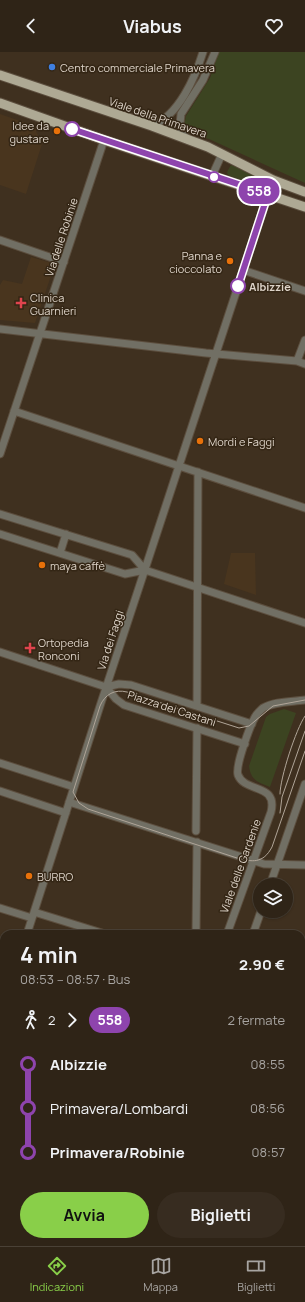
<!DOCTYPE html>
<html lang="it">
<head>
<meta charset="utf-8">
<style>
  :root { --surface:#2f2417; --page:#372c20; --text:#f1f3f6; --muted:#a7a4a1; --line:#4a4136; --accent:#89cf49 }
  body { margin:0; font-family:Manrope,sans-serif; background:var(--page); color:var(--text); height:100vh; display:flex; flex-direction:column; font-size:15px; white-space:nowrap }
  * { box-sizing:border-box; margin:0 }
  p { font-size:13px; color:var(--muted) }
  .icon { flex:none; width:22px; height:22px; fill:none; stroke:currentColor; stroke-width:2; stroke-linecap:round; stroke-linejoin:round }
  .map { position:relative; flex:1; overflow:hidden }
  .details { position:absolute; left:0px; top:878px; width:305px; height:316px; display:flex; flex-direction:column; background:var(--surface); border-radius:12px 12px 0 0; box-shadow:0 1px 3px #0004,0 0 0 1px var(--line) }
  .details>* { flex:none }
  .badge { padding:0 8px; border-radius:13px; font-size:14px; line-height:26px }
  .tools { position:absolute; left:253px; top:826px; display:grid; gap:8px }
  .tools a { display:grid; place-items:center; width:40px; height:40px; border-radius:50%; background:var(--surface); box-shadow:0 1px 3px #0004,0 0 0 1px var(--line); font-size:20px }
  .map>.badge { position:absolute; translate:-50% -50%; box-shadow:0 0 0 2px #fff }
  .legs { display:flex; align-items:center; gap:6px; height:44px; padding:0 20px; font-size:13px }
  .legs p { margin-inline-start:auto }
  .overview { display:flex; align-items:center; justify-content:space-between; height:68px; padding:0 20px }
  h1 { font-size:22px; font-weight:700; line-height:30px }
  .button { display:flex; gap:8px; margin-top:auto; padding:8px 20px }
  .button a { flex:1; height:46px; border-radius:24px; background:var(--accent); color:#111; font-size:16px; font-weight:700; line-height:46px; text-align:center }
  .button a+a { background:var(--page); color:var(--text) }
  ul { padding:0 20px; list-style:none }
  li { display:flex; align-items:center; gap:14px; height:44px; font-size:15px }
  li i { display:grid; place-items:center; width:6px; height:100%; margin:0 5px; background:currentColor }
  li i::after { content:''; width:10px; height:10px; margin:-5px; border:3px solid; border-radius:50%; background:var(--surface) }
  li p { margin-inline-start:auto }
  li:first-child i { background:linear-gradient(#0000 50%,currentColor 0) }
  li:last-child i { background:linear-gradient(currentColor 50%,#0000 0) }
  header { display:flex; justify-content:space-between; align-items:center; height:52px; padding:0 20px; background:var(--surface); font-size:18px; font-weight:700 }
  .tab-bar { display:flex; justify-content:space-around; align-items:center; height:56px; border-top:1px solid var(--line); background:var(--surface); font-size:11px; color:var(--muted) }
  .tab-bar a { display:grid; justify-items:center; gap:2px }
  .tab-bar .on { color:var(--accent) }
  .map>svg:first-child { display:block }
</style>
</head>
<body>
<header><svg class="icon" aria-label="back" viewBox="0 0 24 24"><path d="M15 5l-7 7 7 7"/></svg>Viabus<svg class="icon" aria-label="heart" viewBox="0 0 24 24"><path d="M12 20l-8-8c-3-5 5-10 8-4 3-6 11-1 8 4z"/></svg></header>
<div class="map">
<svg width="305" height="1194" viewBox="0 0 305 1194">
  <rect width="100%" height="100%" fill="#3f301f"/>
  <path fill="#49351e" d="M0 62 37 75 36 79 42 92 26 142 0 133Z
    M31 205 55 212 35 271 0 268V233L3 228 22 232Z
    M231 501H255L256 543 224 532Z
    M4 1031V1185L0 1184V1034Z
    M44 1190H88L87 1194H42Z"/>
  <path fill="#3c4421" d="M219 0H305V131L209 87 191 81 188 79 184 73 186 64 210 26Z
    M231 113 260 124 261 127 260 131 256 133 229 124 227 121 228 118Z
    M284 657 296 661 270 735C258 730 251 729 249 714L266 665 270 662Z
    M301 1070 305 1072V1194H87L88 1190H301Z"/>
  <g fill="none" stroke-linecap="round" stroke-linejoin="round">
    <g stroke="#5c4e3e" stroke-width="9">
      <path id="minor" d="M152 74C179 63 195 26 203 0
        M188 88 181 79 180 72 181 62 203 28 215 0
        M212 124 222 102
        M0 188 64 210
        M243 218 305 239
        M0 277 206 301 297 309 305 312
        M297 309 305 288
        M14 359 305 456
        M0 402 104 88
        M0 462 132 503 145 518 305 571
        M0 482 125 522 145 518
        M60 501 66 482
        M0 600 106 635
        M106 635 119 632 131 633 252 672
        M106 635 116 647 124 653 245 692
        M197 653 198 420
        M0 711 74 735
        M0 739 66 761
        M69 750 264 812 305 813
        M196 779 197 676
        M270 833 305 732
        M0 856 32 866
        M34 860 105 882
        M27 882 100 654 273 128
        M196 882 197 790
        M227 882 271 760C278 731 245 741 238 723 235 714 250 674 255 665 257 661 260 659 263 656 275 649 292 650 305 648
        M253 882 261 859
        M301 948 305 949
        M0 964 4 952
        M0 993 4 1003
        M301 1014H305
        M0 1028H4"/>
    </g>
    <g stroke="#5c4e3e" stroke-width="11">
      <path id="major" d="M0 23 152 74 208 95 273 128 305 140
        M0 51 104 88 305 155
        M0 1193 5 1194"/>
    </g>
    <use href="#minor" stroke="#716f64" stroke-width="7"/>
    <use href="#major" stroke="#aea994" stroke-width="9"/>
    <path stroke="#b0a598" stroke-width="1" d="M305 648 273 654 249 674 239 676 127 640C115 637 105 642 100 654L73 740 79 751 88 757 237 806C252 810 263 812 272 795L305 699
      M280 742C280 726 296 677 305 664
      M280 761 282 745 305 679"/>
  </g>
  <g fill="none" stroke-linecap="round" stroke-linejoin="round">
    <g stroke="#fff" stroke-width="9">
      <path id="line-1" d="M72 77 268 142 238 234"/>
    </g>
    <use href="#line-1" stroke="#8e44ad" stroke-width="6"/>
  </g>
  <circle fill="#3f7fe0" stroke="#342615" stroke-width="1.5" cx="52" cy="15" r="4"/>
  <g fill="#fff" stroke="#8e44ad" stroke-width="2">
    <circle cx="72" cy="77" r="7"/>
    <circle cx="214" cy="125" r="5"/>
    <circle cx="238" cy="234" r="7"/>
  </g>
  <g fill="#e8710a" stroke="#342615" stroke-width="1.5">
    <circle cx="57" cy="79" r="4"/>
    <circle cx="230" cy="209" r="4"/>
    <circle cx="200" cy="389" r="4"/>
    <circle cx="42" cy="513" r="4"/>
    <circle cx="29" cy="824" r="4"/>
  </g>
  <g fill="#e0444e" stroke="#342615" stroke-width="1.5">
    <path d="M19 245h4v4h4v4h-4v4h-4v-4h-4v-4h4z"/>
    <path d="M28 590h4v4h4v4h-4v4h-4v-4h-4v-4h4z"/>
  </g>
  <g text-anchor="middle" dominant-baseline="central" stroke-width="3" stroke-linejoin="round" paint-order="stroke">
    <g font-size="11" fill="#ded4c9" stroke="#342615" text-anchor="start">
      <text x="60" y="15">Centro commerciale Primavera</text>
      <text x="49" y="73" text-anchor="end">Idee da<tspan x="49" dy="13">gustare</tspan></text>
      <text x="222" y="203" text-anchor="end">Panna e<tspan x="222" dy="13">cioccolato</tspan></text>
      <text x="30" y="245">Clinica<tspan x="30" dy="13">Guarnieri</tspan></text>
      <text x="208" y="389">Mordi e Faggi</text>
      <text x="50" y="513">maya caffè</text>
      <text x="38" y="590">Ortopedia<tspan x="38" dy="13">Ronconi</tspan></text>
      <text x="37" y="824">BURRO</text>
    </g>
    <g font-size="11" fill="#ded4c9" stroke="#342615">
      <text transform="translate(158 65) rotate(19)">Viale della Primavera</text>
      <text transform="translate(61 185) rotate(-72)">Via delle Robinie</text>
      <text transform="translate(110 588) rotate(-72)">Via dei Faggi</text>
      <text transform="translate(172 656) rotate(18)">Piazza dei Castani</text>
      <text transform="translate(240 814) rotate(-70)">Viale delle Gardenie</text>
    </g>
    <g font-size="11" font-weight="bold" fill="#ded4c9" stroke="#342615" text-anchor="start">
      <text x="249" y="234">Albizzie</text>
    </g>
  </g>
</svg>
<div class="tools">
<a><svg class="icon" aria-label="layers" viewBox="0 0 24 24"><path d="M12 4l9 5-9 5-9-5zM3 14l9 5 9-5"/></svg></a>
</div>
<b class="badge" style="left:259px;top:139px;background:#8e44ad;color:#fff">558</b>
<section class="details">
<div class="overview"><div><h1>4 min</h1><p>08:53 – 08:57 · Bus</p></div><b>2.90 €</b></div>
<div class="legs"><svg class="icon" aria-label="walk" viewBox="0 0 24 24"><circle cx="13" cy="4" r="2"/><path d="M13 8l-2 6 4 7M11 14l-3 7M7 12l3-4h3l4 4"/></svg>2<svg class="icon" aria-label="forward" viewBox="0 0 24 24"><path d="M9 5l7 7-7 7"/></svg><b class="badge" style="background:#8e44ad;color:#fff">558</b><p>2 fermate</p></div>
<ul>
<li><i style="color:#8e44ad"></i><b>Albizzie</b><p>08:55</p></li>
<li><i style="color:#8e44ad"></i><span>Primavera/Lombardi</span><p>08:56</p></li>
<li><i style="color:#8e44ad"></i><b>Primavera/Robinie</b><p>08:57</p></li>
</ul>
<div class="button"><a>Avvia</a><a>Biglietti</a></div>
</section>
</div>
<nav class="tab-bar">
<a class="on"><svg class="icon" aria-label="directions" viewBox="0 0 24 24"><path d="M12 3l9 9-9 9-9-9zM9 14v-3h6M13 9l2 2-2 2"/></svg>Indicazioni</a>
<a><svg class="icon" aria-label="map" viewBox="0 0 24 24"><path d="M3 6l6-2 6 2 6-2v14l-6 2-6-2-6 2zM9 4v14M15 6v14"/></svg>Mappa</a>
<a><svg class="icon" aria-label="tickets" viewBox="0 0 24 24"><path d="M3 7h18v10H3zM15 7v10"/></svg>Biglietti</a>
</nav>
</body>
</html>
